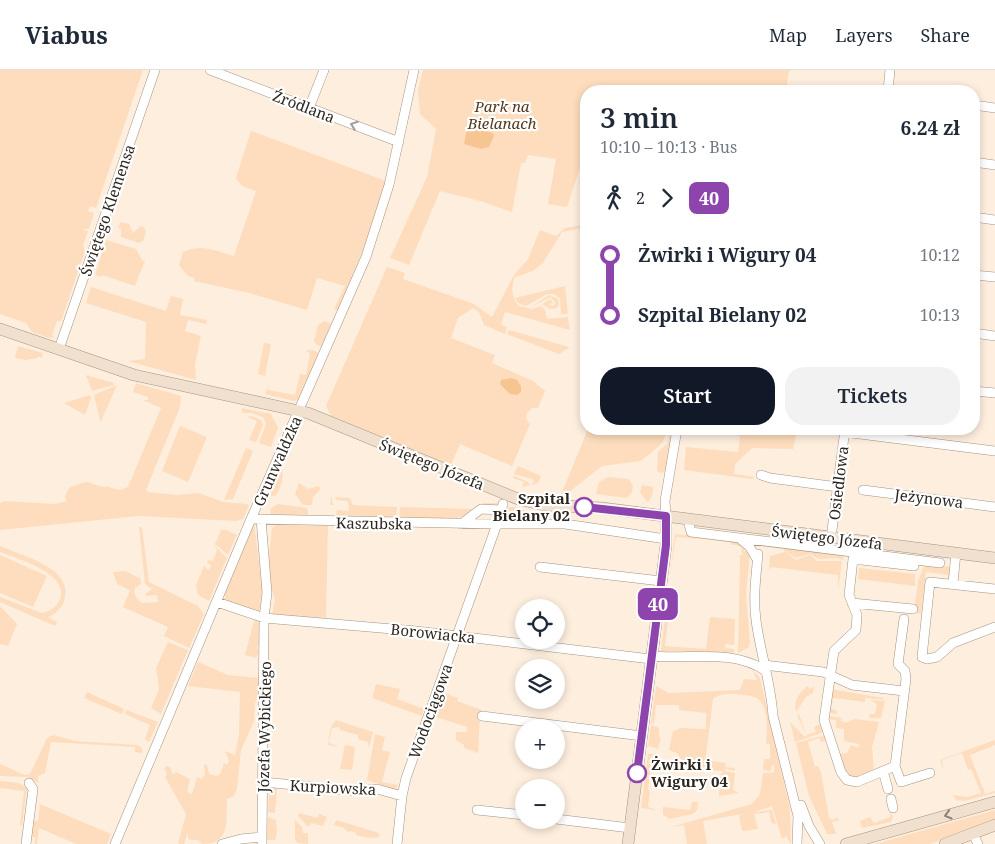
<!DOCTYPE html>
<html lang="en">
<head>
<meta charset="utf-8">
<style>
  :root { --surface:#fff; --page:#f2f2f3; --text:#1f2937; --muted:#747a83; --line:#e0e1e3; --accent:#111827 }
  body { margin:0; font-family:"Noto Serif",serif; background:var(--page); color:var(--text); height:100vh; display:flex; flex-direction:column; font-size:19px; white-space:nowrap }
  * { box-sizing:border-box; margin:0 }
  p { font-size:16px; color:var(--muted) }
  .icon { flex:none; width:28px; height:28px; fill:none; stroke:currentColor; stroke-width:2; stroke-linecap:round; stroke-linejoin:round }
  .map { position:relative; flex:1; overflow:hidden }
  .details { position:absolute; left:580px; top:15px; width:400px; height:350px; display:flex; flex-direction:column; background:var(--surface); border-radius:20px; box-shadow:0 2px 8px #0003 }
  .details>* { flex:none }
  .badge { padding:0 10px; border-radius:8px; font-size:18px; line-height:32px }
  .buttons { position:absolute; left:515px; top:529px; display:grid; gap:10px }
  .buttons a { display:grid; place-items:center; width:50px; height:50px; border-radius:50%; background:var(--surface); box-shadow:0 2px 8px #0003; font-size:25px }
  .map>.badge { position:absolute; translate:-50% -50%; box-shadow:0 0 0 2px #fff }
  .legs { display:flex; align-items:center; gap:8px; height:55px; padding:0 20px; font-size:16px }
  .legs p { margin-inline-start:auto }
  .summary { display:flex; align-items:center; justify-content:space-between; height:85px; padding:0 20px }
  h1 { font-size:28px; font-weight:600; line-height:38px }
  .button { display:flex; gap:10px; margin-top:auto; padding:10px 20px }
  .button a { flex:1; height:58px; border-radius:20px; background:var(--accent); color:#fff; font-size:20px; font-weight:600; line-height:58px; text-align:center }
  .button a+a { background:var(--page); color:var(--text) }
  ul { padding:0 20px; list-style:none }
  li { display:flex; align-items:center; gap:18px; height:60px; font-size:19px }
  li i { display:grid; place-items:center; width:8px; height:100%; margin:0 6px; background:currentColor }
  li i::after { content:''; width:12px; height:12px; margin:-6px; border:4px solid; border-radius:50%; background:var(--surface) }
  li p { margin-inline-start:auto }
  li:first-child i { background:linear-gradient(#0000 50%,currentColor 0) }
  li:last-child i { background:linear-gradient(currentColor 50%,#0000 0) }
  header { display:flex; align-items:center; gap:30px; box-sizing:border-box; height:70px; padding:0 25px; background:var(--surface); border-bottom:1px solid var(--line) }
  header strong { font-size:24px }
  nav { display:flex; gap:28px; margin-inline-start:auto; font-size:18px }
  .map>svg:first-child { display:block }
</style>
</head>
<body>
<header>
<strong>Viabus</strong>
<nav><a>Map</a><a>Layers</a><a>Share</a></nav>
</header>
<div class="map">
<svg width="995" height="774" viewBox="0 0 995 774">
  <rect width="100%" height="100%" fill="#feeede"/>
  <path fill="#fdddbd" d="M0 0H143L96 138 90 136 88 141 94 143 89 159H82L88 161 83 176 85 181 61 251H57L52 265 55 267 49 268 32 262 26 253 0 244Z
    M423 0H791L789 1 786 21H586V85L582 92 567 137 548 134 556 89 528 85 525 93H521L512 142 480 131 440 121 409 195 390 188 427 107 436 59 420 44 418 21Z
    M251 61 386 111 365 175 338 240 334 239 335 237 345 216 317 208 307 240 245 222 194 211V208L188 206 179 195 183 182C202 173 216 181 234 186L256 121 242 116 236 108Z
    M121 152 129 154 133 163 140 156 144 157 146 162 143 171 139 173 121 167V159L118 157Z
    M583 155 586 157 562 162 543 193 533 201 515 207C511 218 511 227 519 236L532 239 541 236 545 240 547 249 568 247 570 260 505 242 501 255 507 257 505 264 484 255 479 242 473 238 458 248 451 268 495 285 492 293 533 311 545 321 538 338H532L527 343 526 349 530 354 512 396 460 374 451 395 331 346 326 336 387 197 405 203 403 209 474 234 492 247 514 205 528 189 540 160 556 166 565 158Z
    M106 170 136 179 142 190 145 191 135 216 102 205 101 207 95 205Z
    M565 216 568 244H561L560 229 554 224H547L526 236 518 233 515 228Z
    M91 217 166 241 171 226 183 229 180 245 207 250 206 254 188 250 185 261 201 266 195 294 196 310 128 291 145 289 146 252 86 233Z
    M549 225 558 229 559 235 556 238 550 239 542 234 551 229 553 234 550 233 549 235 554 236 555 232 551 227 531 237Z
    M324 251 331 253 322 277 317 275 314 271 318 255Z
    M509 260 569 277V278L559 284 507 264Z
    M264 273 271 274 265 306 258 304Z
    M18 276 43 283 42 288 38 286V288L25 290 15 288Z
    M312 280 319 283 300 329 294 331 265 324 269 315 268 320 295 325 300 304 306 305 310 283 305 281Z
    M86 305 114 313V315L92 321Z
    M136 313 181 326 180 337 146 420 148 422 176 425 199 423 223 432 247 434 249 435 243 449 236 451 138 446 0 460V433L5 431 55 434 67 431 65 427 69 418C74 416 80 413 85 412 95 412 97 419 110 416L108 417 120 420 128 417 161 338 143 330H148V327L133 322Z
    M117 315 101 351H100L94 325Z
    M90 325 91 328 85 345 64 333Z
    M242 338 271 344 278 358 271 377 259 373 266 354 263 347 251 343H242Z
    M251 346 261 350 263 355 256 372 249 370 257 351 247 347Z
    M180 356 207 367 188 412 162 401Z
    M588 359H667L663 372 650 384 640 391 602 396 564 426 556 428V426L560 427Z
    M744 359H807L806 363 797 362 793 379 752 378 735 394 734 404 755 407 752 409 684 400 686 377 738 382 740 366H737Z
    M669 366 672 367 666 402 659 403 657 400 658 382 668 373Z
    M246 378 253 381 233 429 224 430Z
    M281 396C285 404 281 420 275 426H269L266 431Z
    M518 396 541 406 538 413 522 417 524 412 513 408 514 406 528 412 530 415 534 412 532 409 514 404Z
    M608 407 629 409 633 416 632 422 627 428 596 424 599 412Z
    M299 413 308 419 319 416 320 420 313 427 312 435H330L331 426 333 435H303L295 424Z
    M642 415 653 417 652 426 648 432 640 423Z
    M335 427 350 428 353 435 397 437 396 448 335 450 337 440 349 441 348 431 336 430Z
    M500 430V437L452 449 399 450 400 437 473 439 483 433H499Z
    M278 434 307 438 309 447 271 445 270 439Z
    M509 437H517L530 443 524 452 502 450 506 439Z
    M254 453 263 524 259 544 226 532 224 522Z
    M278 453 328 454 326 548 272 546 275 530 267 505 272 458Z
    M139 456 142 458 149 512 198 536 204 544 189 578 164 566 168 557 123 537 130 520 117 514 113 502 125 501 140 508 141 514 135 518C133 525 137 529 142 533L158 532 157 525 147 526 145 524 152 519 145 514Z
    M221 460H226L237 465 228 485 215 474Z
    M675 464 745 472 744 481 750 482 746 525 750 572 749 577 738 583 740 485H743L741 479 744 477 730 474V471L676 467 670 505Z
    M213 474 227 488 209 531 198 525 196 515 205 494V498L209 500 211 495 207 493 208 490 213 491 217 480Z
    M0 476C22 486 71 497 65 527 63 538 57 543 48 547L57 552 55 556 0 532V527L42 543C50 541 57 537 60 529 69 503 18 489 0 482Z
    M783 476 844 483 843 490 837 488 819 489 810 484 796 488 784 481Z
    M785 482 796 490 810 485 817 491H842L838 521V505L771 497 769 501 770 486Z
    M0 485 47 506 33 537 0 523Z
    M940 495 949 497 950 507 948 510V505L926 502 921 544 914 543 918 511 924 496Z
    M859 498 915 504V516L858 509Z
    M668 520H672L665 576 706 579 710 547 735 549 734 575 725 574V578L734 579V583L661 581Z
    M0 536 17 554 8 576 0 574Z
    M254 551 260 553V574L257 577 259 582 256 588 245 585Z
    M168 572 188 580 161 644 151 638 159 619 156 598Z
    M198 592 228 605 258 608 259 605 261 623 255 633 254 651 241 680 237 718 234 726 227 729C226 750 231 774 202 774L198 770H191L188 768V762L184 774H178L186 744 165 707 167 704 164 698 167 696 170 697 173 705 176 702 190 709 187 722 192 724 197 707 202 709 205 704 204 694 207 695 209 704 217 706 221 703 224 693 227 695 229 690 225 681 235 685 239 665 240 622 188 616Z
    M752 599 760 608 790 739 791 774 786 766 782 769 772 736 755 742 772 740 776 755 771 752 769 742 754 744 758 759 742 761 739 746 742 744 703 751 707 774H687L684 755 671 757 752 734 760 724 763 703 778 702H774V695H772L771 701 763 700 764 689H770V674H766C767 664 770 632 754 627 749 625 741 625 735 624 728 623 718 624 713 629L704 701 700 704 701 696 685 695 677 683 669 680 673 661 681 658 706 659V643L679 640V635H656L654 654 651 652 656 616 669 623 740 620 744 609 757 610Z
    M376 614 400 619 397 629 424 639 422 646 372 628Z
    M807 616 811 619 814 617 813 623 806 627 796 642C793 630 799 624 807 616Z
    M830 619 883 628 884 630 865 628V632L833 628 831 639 836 640 837 644 829 643Z
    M87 622 124 639 122 644 84 628Z
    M442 622 458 628 457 631 482 640 480 647 478 683 464 678V675L456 670V662H467V657L433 646Z
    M870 630 885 631 881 648H869L870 644H875L877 634Z
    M126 640 158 652 149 672 145 669 150 655 125 644Z
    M799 644 806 665 816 662 814 657 820 654 824 662 795 672 790 652 804 666 807 667 797 645Z
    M828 646 843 648 840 650 845 653 855 649 879 652 872 677 874 703 859 710 846 707 839 684 847 683 851 675 859 678V674L844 671V659L836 658V650L826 649Z
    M336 650 373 662 369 678 368 672 358 669V665L340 660V657L332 658 329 673 339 676 328 675 331 657Z
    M651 655 659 658V667L661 668 658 679 648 676Z
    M375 664 385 667 382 680 390 682 382 712 398 715 396 720 367 710Z
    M53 665 75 671 137 675 141 677 143 683 135 682V677L51 672 45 703 38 706V713L27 707 0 706V694L25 705 30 704 47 668Z
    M825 665 827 670 821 672 819 668 808 672 815 697 818 696 821 702 829 748 833 750 837 747 839 750 832 752 836 764H827L809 726 796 673Z
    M995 670V675L970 685 982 716 981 718 983 717 985 724 995 721V723L964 731 956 730 953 725 967 727 981 723 971 699 968 700 962 683 942 690 944 700 940 690Z
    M345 675 355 677 352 700 340 699Z
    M648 684H653L664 692 652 690 648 720 650 721 648 737 658 740 641 738Z
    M711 691 726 693 725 697 735 698 734 701 727 699 724 701 735 703 733 720 739 723 719 726 721 704 723 701 710 700Z
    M0 711 19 713 27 718 22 755H20L24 721 0 718Z
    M269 718H277L275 743 268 742Z
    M692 732H698L697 740 693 744 669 749 663 744V737L690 740Z
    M40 734 111 764 107 774H76L39 758 37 774H35V767H30L32 750 38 751Z
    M995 740V750L930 774H875Z
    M890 742 893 747 891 752 862 758 860 751 870 747 874 753 890 747Z
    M299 743 318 748 319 744 327 747 323 756 311 753 308 757 298 746Z
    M268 747 276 750 277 763 275 770H267Z
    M295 750 302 757 303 763H308V774L298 773 295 770Z
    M336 750 379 763V767L370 768 356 765V763L351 761 348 762 344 758 334 755Z"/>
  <path fill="#f7c591" d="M469 57 493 63 494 66 489 77 481 79 464 74 467 59Z
    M511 308 517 310 521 316V322L517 325 510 324 500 314 501 310Z"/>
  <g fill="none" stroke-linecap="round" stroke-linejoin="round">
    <g stroke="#a69381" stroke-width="10">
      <path id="street" d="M210 0 399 72
        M888 21 890 0
        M974 35 995 38
        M309 38 324 0
        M974 92 995 95
        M974 147 995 150
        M974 205 995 207
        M974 263 995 266
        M59 279 155 0
        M974 321 995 323
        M844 362 995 381
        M761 405 770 408 838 417
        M863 420 995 437
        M503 434 497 454H565L666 469
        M666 447 665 431 677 359
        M251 449 497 454 406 708 402 726 397 774
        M261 449 267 523 264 548 262 774
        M688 450 691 462 940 493
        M461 454 481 439 501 440
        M831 468 845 359
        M740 469 749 476 757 489
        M758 484C756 506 753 528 756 550 760 582 771 613 773 646L798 746 797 774
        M540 497 661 511
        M953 513 956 483
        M995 519 930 512 922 587 927 589 937 587 953 573 995 557
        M217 532 264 548 416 561 651 589
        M852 533 913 539
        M904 549 898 594 905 601 906 609 895 696 901 712 930 703
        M652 586C690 590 731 578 766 601
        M764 595 823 602 852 615 904 621
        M482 646 642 666
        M895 696 857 712 847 710 841 702 824 650 834 581 856 560 857 545 849 525 853 489 914 496
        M883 701 888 719
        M263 712 357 721 377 719 402 726
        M891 729 893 738
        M801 735 809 756 820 774
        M477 740 524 745
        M556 749 630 758
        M973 764 978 774
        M26 774 33 719 29 713
        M115 774 251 449 366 187 389 115 414 0
        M222 774 241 769 262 767"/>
    </g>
    <g stroke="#a69381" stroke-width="12">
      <path id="secondary" d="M0 259 134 305 308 343 518 429 544 435 602 438 995 488
        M628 774 666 475V447
        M846 774 995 732
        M945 774 995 755"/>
    </g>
    <use href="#street" stroke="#fff" stroke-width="9"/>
    <use href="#secondary" stroke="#f1e0ce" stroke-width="11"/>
  </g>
  <defs><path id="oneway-chevron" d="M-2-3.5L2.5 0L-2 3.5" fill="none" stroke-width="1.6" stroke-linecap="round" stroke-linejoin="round" transform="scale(1.25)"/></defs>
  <use stroke="#a09d9a" href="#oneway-chevron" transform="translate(354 55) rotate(-159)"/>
  <use stroke="#8f8376" href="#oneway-chevron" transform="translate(948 745) rotate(164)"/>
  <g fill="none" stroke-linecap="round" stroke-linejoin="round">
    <g stroke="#fff" stroke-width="11">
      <path id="line-1" d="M584 437 666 446V475L637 703"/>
    </g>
    <use href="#line-1" stroke="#8e44ad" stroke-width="8"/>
  </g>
  <g fill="#fff" stroke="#8e44ad" stroke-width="2.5">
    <circle cx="584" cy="437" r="9"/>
    <circle cx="637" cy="703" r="9"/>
  </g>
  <g text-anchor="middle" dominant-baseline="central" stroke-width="4.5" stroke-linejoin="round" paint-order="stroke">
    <g font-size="15" fill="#2d261f" stroke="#fff">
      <text transform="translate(304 36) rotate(21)">Źródlana</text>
      <text transform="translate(107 140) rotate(-71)">Świętego Klemensa</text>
      <text transform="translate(277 391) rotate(-66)">Grunwaldzka</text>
      <text transform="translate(432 394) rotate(22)">Świętego Józefa</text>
      <text transform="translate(838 413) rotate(-83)">Osiedlowa</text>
      <text transform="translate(929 428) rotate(7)">Jeżynowa</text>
      <text transform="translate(374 453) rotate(1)">Kaszubska</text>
      <text transform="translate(827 467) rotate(7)">Świętego Józefa</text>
      <text transform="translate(433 563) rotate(6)">Borowiacka</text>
      <text transform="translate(430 641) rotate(-70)">Wodociągowa</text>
      <text transform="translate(264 657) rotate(-89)">Józefa Wybickiego</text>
      <text transform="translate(333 717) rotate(3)">Kurpiowska</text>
    </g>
    <g font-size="15" font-style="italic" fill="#52381c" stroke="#fff">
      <text x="502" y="36">Park na<tspan x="502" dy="17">Bielanach</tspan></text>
    </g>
    <g font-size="15" font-weight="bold" fill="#2d261f" stroke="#fff" text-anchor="end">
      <text x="570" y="428">Szpital<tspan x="570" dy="17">Bielany 02</tspan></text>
      <text x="651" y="694" text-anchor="start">Żwirki i<tspan x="651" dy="17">Wigury 04</tspan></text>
    </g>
  </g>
</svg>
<div class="buttons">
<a><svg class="icon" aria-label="locate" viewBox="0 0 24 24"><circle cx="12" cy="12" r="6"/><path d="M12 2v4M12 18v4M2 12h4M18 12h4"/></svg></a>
<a><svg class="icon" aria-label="layers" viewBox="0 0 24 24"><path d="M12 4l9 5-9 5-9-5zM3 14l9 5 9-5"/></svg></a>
<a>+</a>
<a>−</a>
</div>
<b class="badge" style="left:658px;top:534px;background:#8e44ad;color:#fff">40</b>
<section class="details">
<div class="summary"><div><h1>3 min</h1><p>10:10 – 10:13 · Bus</p></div><b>6.24 zł</b></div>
<div class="legs"><svg class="icon" aria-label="walk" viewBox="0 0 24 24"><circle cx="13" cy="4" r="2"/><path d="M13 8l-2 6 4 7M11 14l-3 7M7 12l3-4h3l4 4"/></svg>2<svg class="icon" aria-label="forward" viewBox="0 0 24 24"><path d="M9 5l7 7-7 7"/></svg><b class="badge" style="background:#8e44ad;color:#fff">40</b></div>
<ul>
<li><i style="color:#8e44ad"></i><b>Żwirki i Wigury 04</b><p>10:12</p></li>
<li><i style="color:#8e44ad"></i><b>Szpital Bielany 02</b><p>10:13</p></li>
</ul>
<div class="button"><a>Start</a><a>Tickets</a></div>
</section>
</div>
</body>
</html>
